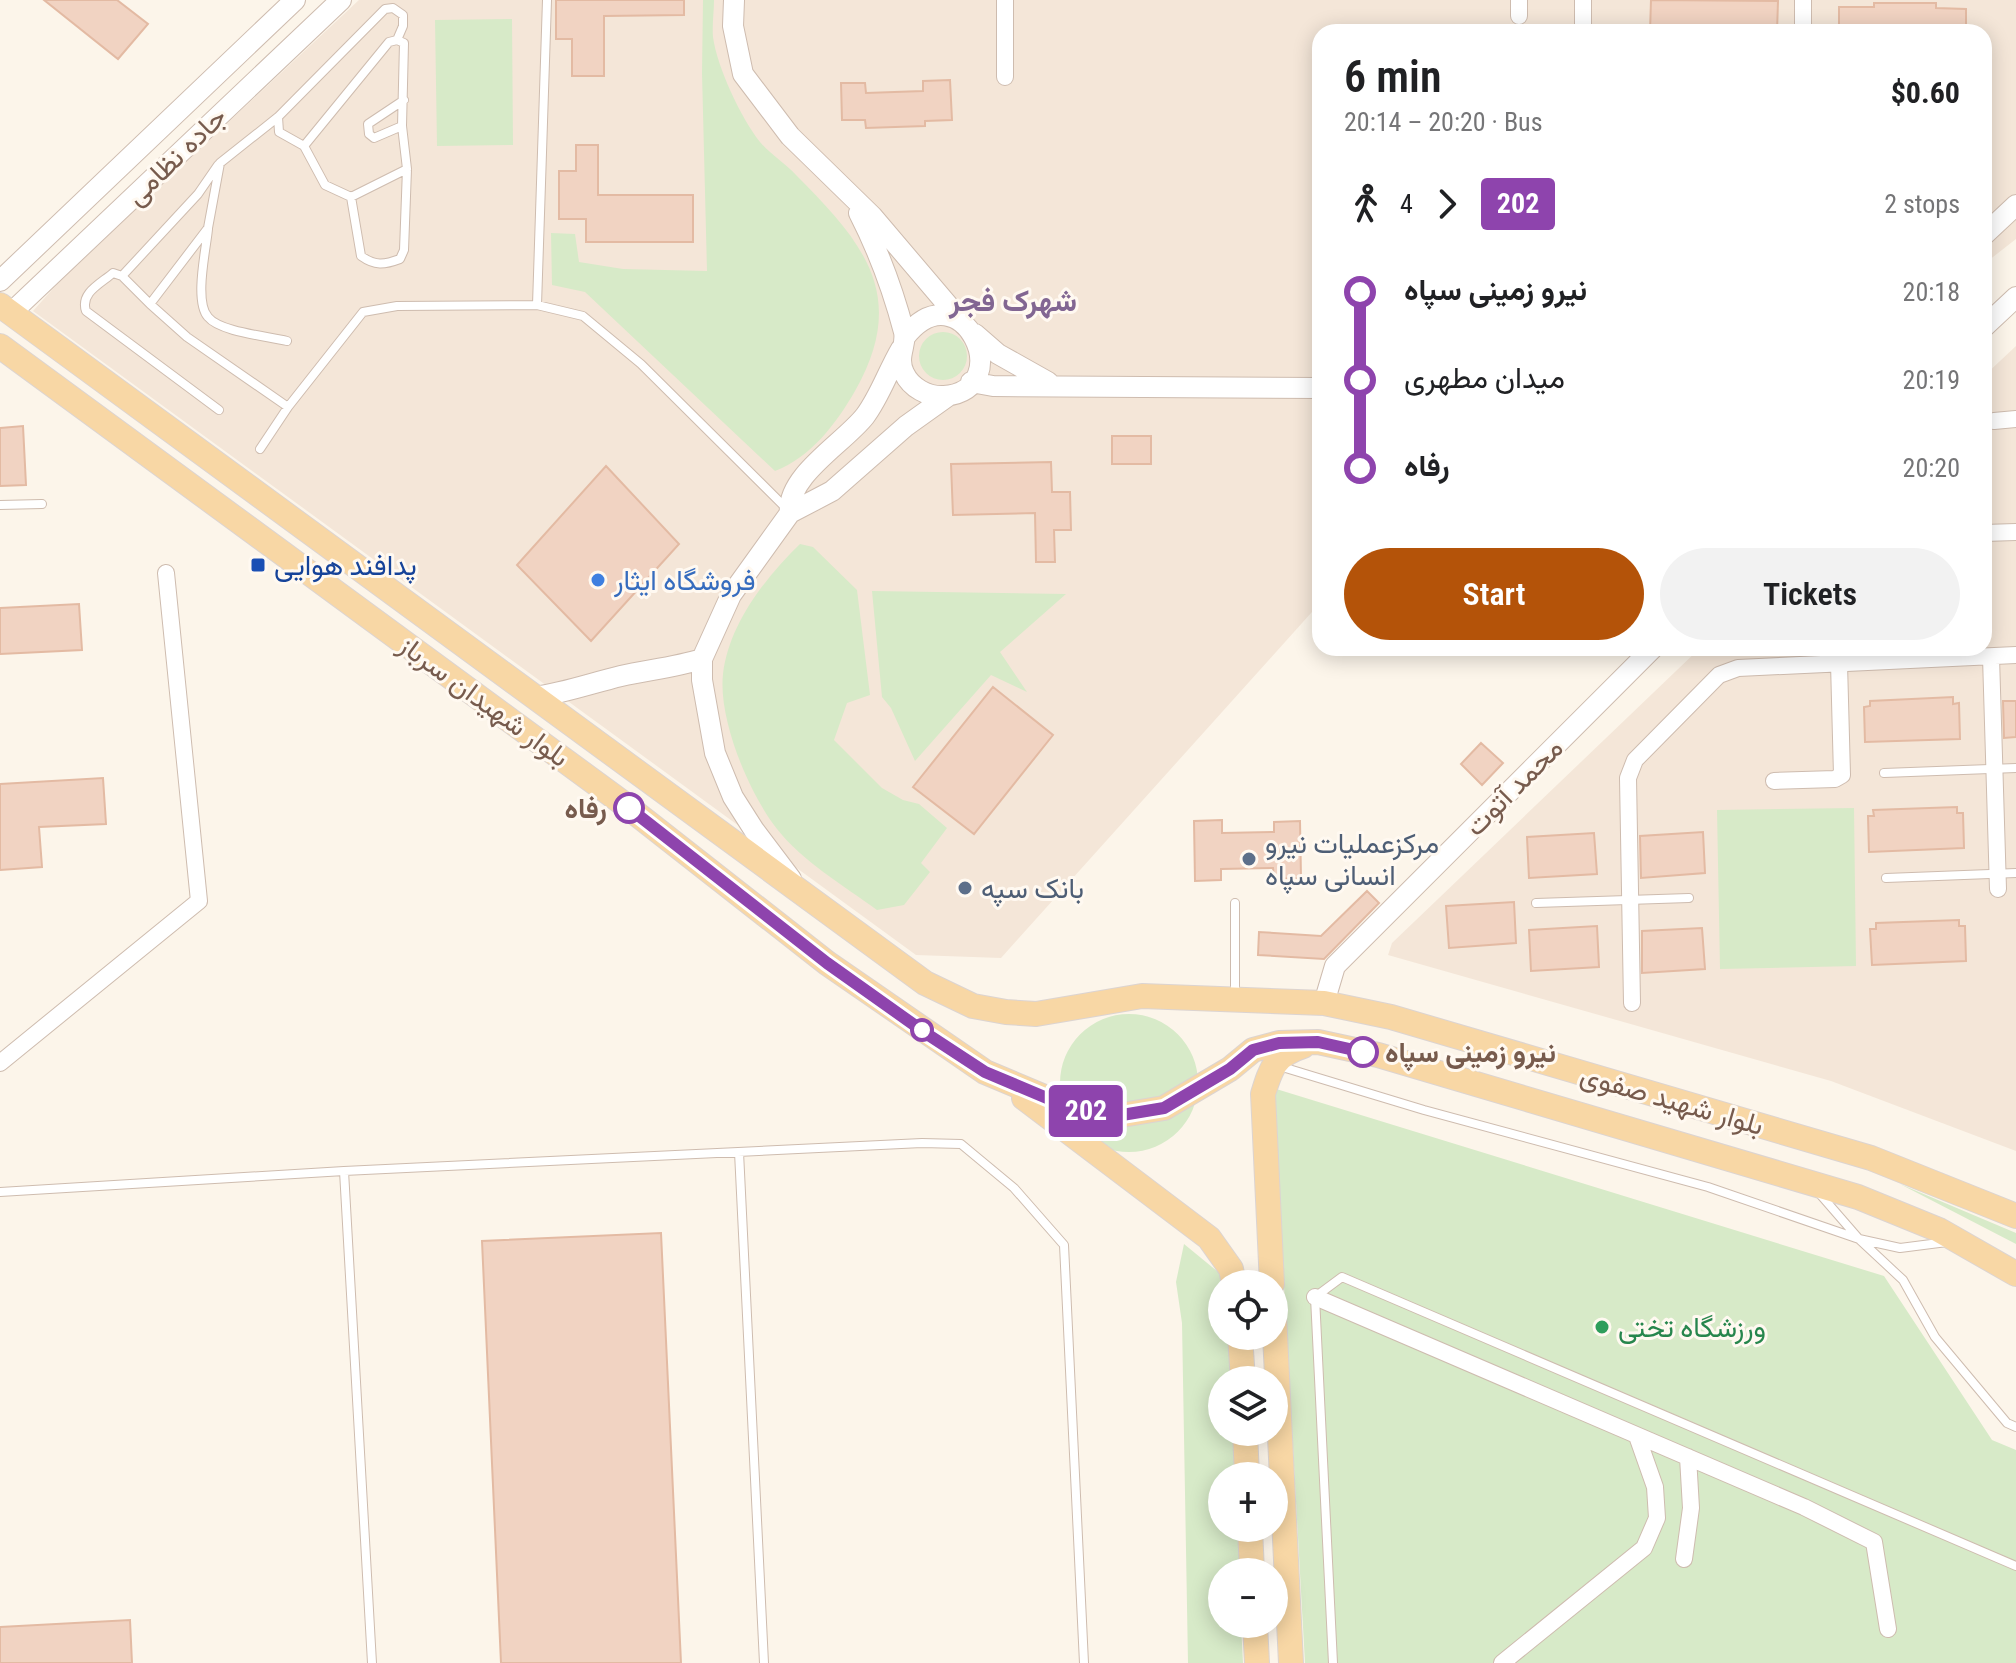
<!DOCTYPE html>
<html lang="en">
<head>
<meta charset="utf-8">
<style>
  :root { --surface:#fff; --page:#f2f2f2; --text:#202124; --muted:#757577; --accent:#b45309 }
  body { margin:0; font-family:"Roboto Condensed",Vazirmatn,sans-serif; background:var(--page); color:var(--text); height:100vh; display:flex; flex-direction:column; font-size:30px; white-space:nowrap }
  * { box-sizing:border-box; margin:0 }
  p { font-size:26px; color:var(--muted) }
  .icon { flex:none; width:44px; height:44px; fill:none; stroke:currentColor; stroke-width:2; stroke-linecap:round; stroke-linejoin:round }
  .map { position:relative; flex:1; overflow:hidden }
  .details { position:absolute; left:1312px; top:24px; width:680px; height:632px; display:flex; flex-direction:column; background:var(--surface); border-radius:24px; box-shadow:0 4px 20px #0003 }
  .details>* { flex:none }
  .badge { padding:0 16px; border-radius:6px; font-size:28px; line-height:52px }
  .fabs { position:absolute; left:1208px; top:1270px; display:grid; gap:16px }
  .fabs a { display:grid; place-items:center; width:80px; height:80px; border-radius:50%; background:var(--surface); box-shadow:0 4px 20px #0003; font-size:40px }
  .map>.badge { position:absolute; translate:-50% -50%; box-shadow:0 0 0 4px #fff }
  .legs { display:flex; align-items:center; gap:12px; height:88px; padding:0 32px; font-size:26px }
  .legs p { margin-inline-start:auto }
  .headline { display:flex; align-items:center; justify-content:space-between; height:136px; padding:0 32px }
  h1 { font-size:44px; font-weight:600; line-height:60px }
  .cta { display:flex; gap:16px; margin-top:auto; padding:16px 32px }
  .cta a { flex:1; height:92px; border-radius:48px; background:var(--accent); color:#fff; font-size:32px; font-weight:600; line-height:92px; text-align:center }
  .cta a+a { background:var(--page); color:var(--text) }
  ul { padding:0 32px; list-style:none }
  li { display:flex; align-items:center; gap:28px; height:88px; font-size:30px }
  li i { display:grid; place-items:center; width:12px; height:100%; margin:0 10px; background:currentColor }
  li i::after { content:''; width:20px; height:20px; margin:-10px; border:6px solid; border-radius:50%; background:var(--surface) }
  li p { margin-inline-start:auto }
  li:first-child i { background:linear-gradient(#0000 50%,currentColor 0) }
  li:last-child i { background:linear-gradient(currentColor 50%,#0000 0) }
  .map>svg:first-child { display:block }
</style>
</head>
<body>
<div class="map">
<svg width="2016" height="1663" viewBox="0 0 2016 1663">
  <rect width="100%" height="100%" fill="#fcf5ea"/>
  <path fill="#f4e6d8" d="M359 0H2016V239L1984 264V32H1320V603L1001 958 916 955 33 311 67 273Z
    M2016 346V1151L1831 1081 1388 955 1392 943 1700 648H1984V376Z"/>
  <path fill="#d7eac8" d="M703 0H714C714 12 712 25 713 37 717 67 741 118 760 142 770 154 785 163 796 175 864 243 909 296 855 391 836 424 811 457 775 471L585 292 552 285 551 233 575 234 579 262 623 269 707 271 702 73Z
    M512 19 513 145 437 146 435 20Z
    M919 356a24 24 0 1 1 48 0a24 24 0 1 1-48 0Z
    M800 544 813 547 857 590 870 695 847 703 834 740 882 788 903 800 919 804 947 828 921 863 930 872 904 905 877 910C843 885 803 862 777 829 749 793 718 720 723 674 729 624 765 578 800 544Z
    M872 591 1066 594 1000 652 1027 692 991 675 915 761 891 708 882 697Z
    M1854 808 1856 966 1720 969 1717 810Z
    M1060 1083a69 69 0 1 1 138 0a69 69 0 1 1-138 0Z
    M1273 1088 1884 1276 1992 1440 2016 1450V1663H1305Z
    M1900 1184 2016 1233V1244Z
    M1184 1244 1223 1276 1222 1336H1231L1233 1380H1222V1432H1235L1236 1476H1222V1528H1238L1240 1572H1222V1624H1241L1243 1663H1188L1182 1323 1176 1282Z"/>
  <path fill="#f1d3c2" stroke="#e3baa3" stroke-width="2" d="M44 0H117L148 24 118 59Z
    M556 0H684V15L604 16V76H572V39H556Z
    M1651 0 1778 1 1777 32H1733V30L1682 27V32H1650Z
    M1874 3H1936V8L1966 9V32H1839V7H1874Z
    M950 80 952 120 925 121V126L866 128 865 120H842L841 83H865L866 93 923 91V81Z
    M576 145H598V195H693V242H586V219H559V171H576Z
    M23 426 26 485 0 486V428Z
    M1112 436H1151V464H1112Z
    M1051 462 1052 492H1070L1071 530H1054L1055 562H1036L1035 513 953 515 951 464Z
    M606 466 679 544 591 641 517 565Z
    M79 604 82 650 0 654V608Z
    M993 687 1053 735 974 834 913 787Z
    M1953 697V704L1959 703 1960 739 1865 742 1864 707 1870 706V701Z
    M2003 701H2016V737L2004 738Z
    M1481 743 1503 763 1482 785 1461 764Z
    M103 778 106 824 39 827 42 867 0 870V784Z
    M1957 807V813H1963L1964 848 1869 852 1868 816H1874L1873 810Z
    M1222 820V833L1274 832V822L1300 821 1301 878 1274 879 1273 868 1221 869V880L1195 881 1194 821Z
    M1703 832 1705 873 1641 878 1640 836Z
    M1594 833 1597 874 1529 878 1527 837Z
    M1367 891 1379 903 1324 959 1258 955 1259 932 1321 936Z
    M1514 902 1516 943 1449 948 1446 906Z
    M1959 920V926H1965L1966 961 1872 965 1870 929H1876V923Z
    M1597 926 1599 967 1531 971 1529 930Z
    M1702 928 1705 969 1642 973V931Z
    M661 1233 681 1663H501L482 1241Z
    M130 1620 132 1663H0V1627Z"/>
  <g fill="none" stroke-linecap="round" stroke-linejoin="round">
    <g stroke="#cebcaf" stroke-width="10">
      <path id="service" d="M278 117 220 163 208 228 150 304 187 337 288 407
        M402 126 374 138 369 134 368 124 404 100
        M304 146 389 42 397 40 404 43 402 126 407 169 404 250 400 259C384 265 375 266 361 256L351 197 325 185 304 146 279 132 278 117 385 9 393 8 403 15V26L397 40
        M351 197 407 169
        M208 229C206 250 194 301 208 317 220 332 267 336 287 341
        M122 276 198 194 218 165
        M150 304 122 276 113 273C100 284 80 293 86 311L219 410
        M537 305 547 0
        M260 449 288 407 363 312 397 306 537 305 583 316 641 364 787 509
        M0 505 42 504
        M1884 773 2016 768
        M1886 878 2016 873
        M1235 903V998
        M1536 903 1689 898
        M1279 1066 1424 1110 1708 1187 1859 1239 1900 1248 1947 1242
        M739 1152 764 1663
        M344 1171 372 1663
        M0 1192 344 1171 922 1143 961 1144 1014 1188 1064 1245 1084 1663
        M1819 1193 1859 1239 1903 1280 1935 1337 2007 1423 2016 1427
        M1333 1663 1315 1297 1342 1277 2016 1566"/>
    </g>
    <g stroke="#cebcaf" stroke-width="18">
      <path id="minor" d="M1519 0V16
        M1583 0V32
        M1803 32V0
        M1005 77V0
        M1994 421 2016 419
        M1984 533 2016 532
        M1991 657 1998 889
        M1774 781 1835 779 1842 775 1839 663
        M1632 1003 1628 778 1635 760 1719 675 1738 668 2016 655
        M0 1063 199 901 166 573
        M1315 1297 1804 1507 1874 1542 1888 1629
        M1684 1559 1691 1508 1688 1457
        M1502 1663 1644 1548 1657 1518 1655 1487 1637 1436"/>
    </g>
    <g stroke="#cebcaf" stroke-width="22">
      <path id="tertiary" d="M734 0 733 26 743 74 790 136 872 216 963 323
        M859 213C879 252 893 290 904 332 907 346 896 356 904 373 911 388 928 397 944 396 1020 390 961 266 905 337
        M1984 235 2016 205
        M0 281 295 0
        M11 313 341 0
        M1984 327 2016 297
        M975 334 998 354 1048 382
        M971 382 993 386 1320 388
        M790 513C786 476 844 443 865 416 880 396 888 371 901 349
        M535 697C564 693 592 683 621 676 648 670 676 667 702 659
        M791 879 754 830 733 797 715 753 702 680V659L731 595 790 513 832 491 906 426 948 396
        M1324 1003 1335 966 1653 648"/>
    </g>
    <g stroke="#dcd4d1" stroke-width="26">
      <path id="primary" d="M0 305 925 983 973 1006 1006 1012 1036 1014 1142 996 1324 1003 1391 1017 1871 1158 2016 1216
        M0 346 624 804 827 963 985 1072 1073 1109 1122 1115 1164 1108 1230 1069 1253 1050 1279 1043 1318 1042 1378 1055 1858 1197 1939 1230 2016 1274
        M1024 1098 1209 1238 1231 1269 1234 1284
        M1272 1284 1263 1094C1271 1068 1275 1055 1303 1046
        M1274 1314 1291 1663
        M1240 1336 1243 1380
        M1245 1432 1247 1476
        M1250 1528 1252 1572
        M1255 1624 1257 1663"/>
    </g>
    <use href="#service" stroke="#fff" stroke-width="8"/>
    <use href="#minor" stroke="#fff" stroke-width="16"/>
    <use href="#tertiary" stroke="#fff" stroke-width="20"/>
    <use href="#primary" stroke="#f8d7a5" stroke-width="24"/>
  </g>
  <g fill="none" stroke-linecap="round" stroke-linejoin="round">
    <g stroke="#fff" stroke-width="18">
      <path id="line-1" d="M629 808 827 963 927 1034 985 1072 1073 1109 1122 1115 1164 1108 1230 1069 1253 1050 1279 1043 1318 1042 1363 1052"/>
    </g>
    <use href="#line-1" stroke="#8e44ad" stroke-width="12"/>
  </g>
  <rect fill="#1a4fb4" stroke="#fff9f1" stroke-width="3" x="250" y="557" width="16" height="16" rx="4"/>
  <circle fill="#3f7fe0" stroke="#fff9f1" stroke-width="3" cx="598" cy="580" r="8"/>
  <g fill="#fff" stroke="#8e44ad" stroke-width="4">
    <circle cx="629" cy="808" r="14"/>
    <circle cx="922" cy="1030" r="10"/>
    <circle cx="1363" cy="1052" r="14"/>
  </g>
  <g fill="#5c6f8a" stroke="#fff9f1" stroke-width="3">
    <circle cx="1249" cy="859" r="8"/>
    <circle cx="965" cy="888" r="8"/>
  </g>
  <circle fill="#2e9e5b" stroke="#fff9f1" stroke-width="3" cx="1602" cy="1327" r="8"/>
  <g text-anchor="middle" dominant-baseline="central" stroke-width="6" stroke-linejoin="round" paint-order="stroke">
    <g font-size="28" fill="#775b4d" stroke="#fff9f1">
      <text transform="translate(176 156) rotate(-44)">جاده نظامی</text>
      <text transform="translate(484 701) rotate(36)">بلوار شهیدان سرباز</text>
      <text transform="translate(1514 787) rotate(-45)">محمد آتوت</text>
      <text transform="translate(1672 1100) rotate(16)">بلوار شهید صفوی</text>
    </g>
    <g font-size="28" fill="#164399" stroke="#fff9f1" text-anchor="start">
      <text x="274" y="565">پدافند هوایی</text>
    </g>
    <g font-size="28" fill="#366cbe" stroke="#fff9f1" text-anchor="start">
      <text x="614" y="580">فروشگاه ایثار</text>
    </g>
    <g font-size="28" font-weight="bold" fill="#775b4d" stroke="#fff9f1" text-anchor="end">
      <text x="607" y="808">رفاه</text>
      <text x="1385" y="1052" text-anchor="start">نیرو زمینی سپاه</text>
    </g>
    <g font-size="28" fill="#4e5e75" stroke="#fff9f1" text-anchor="start">
      <text x="1265" y="843">مرکزعملیات نیرو<tspan x="1265" dy="32">انسانی سپاه</tspan></text>
      <text x="981" y="888">بانک سپه</text>
    </g>
    <g font-size="28" fill="#27864d" stroke="#fff9f1" text-anchor="start">
      <text x="1618" y="1327">ورزشگاه تختی</text>
    </g>
    <g font-size="30" font-weight="bold" fill="#826692" stroke="#fff9f1">
      <text x="1013" y="300">شهرک فجر</text>
    </g>
  </g>
</svg>
<div class="fabs">
<a><svg class="icon" aria-label="locate" viewBox="0 0 24 24"><circle cx="12" cy="12" r="6"/><path d="M12 2v4M12 18v4M2 12h4M18 12h4"/></svg></a>
<a><svg class="icon" aria-label="layers" viewBox="0 0 24 24"><path d="M12 4l9 5-9 5-9-5zM3 14l9 5 9-5"/></svg></a>
<a>+</a>
<a>−</a>
</div>
<b class="badge" style="left:1086px;top:1111px;background:#8e44ad;color:#fff">202</b>
<section class="details">
<div class="headline"><div><h1>6 min</h1><p>20:14 – 20:20 · Bus</p></div><b>$0.60</b></div>
<div class="legs"><svg class="icon" aria-label="walk" viewBox="0 0 24 24"><circle cx="13" cy="4" r="2"/><path d="M13 8l-2 6 4 7M11 14l-3 7M7 12l3-4h3l4 4"/></svg>4<svg class="icon" aria-label="forward" viewBox="0 0 24 24"><path d="M9 5l7 7-7 7"/></svg><b class="badge" style="background:#8e44ad;color:#fff">202</b><p>2 stops</p></div>
<ul>
<li><i style="color:#8e44ad"></i><b>نیرو زمینی سپاه</b><p>20:18</p></li>
<li><i style="color:#8e44ad"></i><span>میدان مطهری</span><p>20:19</p></li>
<li><i style="color:#8e44ad"></i><b>رفاه</b><p>20:20</p></li>
</ul>
<div class="cta"><a>Start</a><a>Tickets</a></div>
</section>
</div>
</body>
</html>
